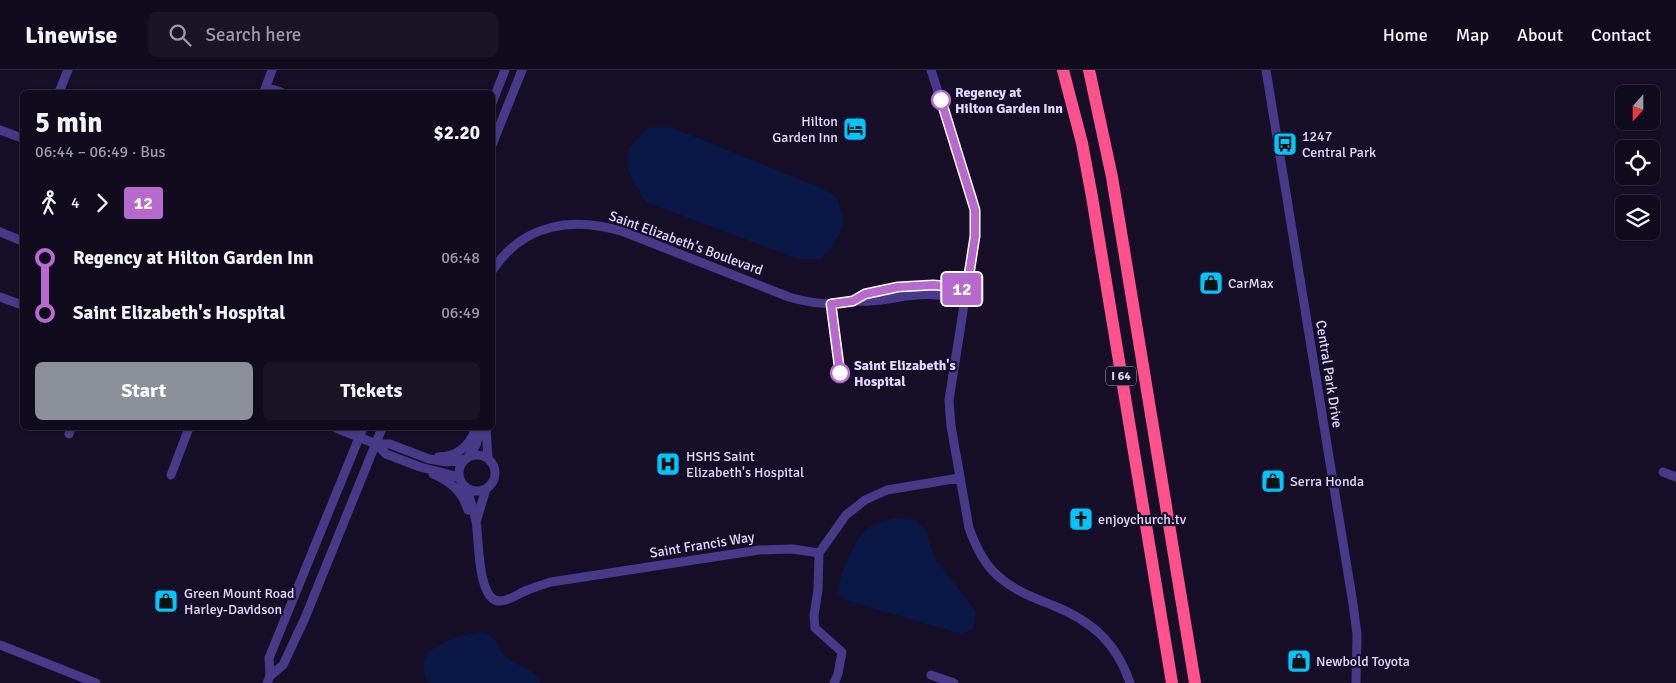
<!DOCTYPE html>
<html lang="en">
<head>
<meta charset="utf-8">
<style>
  :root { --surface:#110b1e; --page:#1a1427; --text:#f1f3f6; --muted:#9c9ba4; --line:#302b3c; --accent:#8c9099 }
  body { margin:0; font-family:Signika,sans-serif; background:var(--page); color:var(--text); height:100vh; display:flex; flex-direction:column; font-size:19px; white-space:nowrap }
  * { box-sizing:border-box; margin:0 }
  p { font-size:16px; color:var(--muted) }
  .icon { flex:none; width:28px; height:28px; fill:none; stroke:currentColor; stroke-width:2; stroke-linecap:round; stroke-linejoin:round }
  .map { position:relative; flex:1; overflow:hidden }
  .details { position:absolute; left:20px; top:20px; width:475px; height:340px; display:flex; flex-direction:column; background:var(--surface); border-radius:8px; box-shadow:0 1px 4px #0004,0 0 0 1px var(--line) }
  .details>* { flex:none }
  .badge { padding:0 10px; border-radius:4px; font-size:18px; line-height:32px }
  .needle { width:32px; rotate:201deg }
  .fabs { position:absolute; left:1615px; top:15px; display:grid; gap:10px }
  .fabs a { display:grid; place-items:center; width:45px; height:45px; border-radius:8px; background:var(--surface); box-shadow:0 1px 4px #0004,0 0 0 1px var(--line); font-size:25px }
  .map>.badge { position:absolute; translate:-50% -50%; box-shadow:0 0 0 2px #fff }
  .legs { display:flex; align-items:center; gap:8px; height:55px; padding:0 15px; font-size:16px }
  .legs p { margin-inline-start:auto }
  .head { display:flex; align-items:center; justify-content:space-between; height:85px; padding:0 15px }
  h1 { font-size:28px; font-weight:700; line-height:38px }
  .action { display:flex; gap:10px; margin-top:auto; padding:10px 15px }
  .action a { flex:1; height:58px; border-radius:8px; background:var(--accent); color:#fff; font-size:20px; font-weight:700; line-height:58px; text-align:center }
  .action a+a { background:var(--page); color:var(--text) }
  ul { padding:0 15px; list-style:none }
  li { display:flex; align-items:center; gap:18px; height:55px; font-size:19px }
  li i { display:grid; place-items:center; width:8px; height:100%; margin:0 6px; background:currentColor }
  li i::after { content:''; width:12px; height:12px; margin:-6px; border:4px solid; border-radius:50%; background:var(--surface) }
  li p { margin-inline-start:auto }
  li:first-child i { background:linear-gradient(#0000 50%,currentColor 0) }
  li:last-child i { background:linear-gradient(currentColor 50%,#0000 0) }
  header { display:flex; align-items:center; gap:30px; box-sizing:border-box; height:70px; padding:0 25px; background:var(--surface); border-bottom:1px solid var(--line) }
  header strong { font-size:24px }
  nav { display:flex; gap:28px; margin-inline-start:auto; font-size:18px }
  .search { width:350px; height:45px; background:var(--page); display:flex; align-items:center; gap:12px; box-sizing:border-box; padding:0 18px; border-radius:8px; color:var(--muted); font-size:19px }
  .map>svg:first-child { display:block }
</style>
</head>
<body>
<header>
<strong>Linewise</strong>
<div class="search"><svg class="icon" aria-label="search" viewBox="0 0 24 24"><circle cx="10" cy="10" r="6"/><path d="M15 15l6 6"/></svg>Search here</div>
<nav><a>Home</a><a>Map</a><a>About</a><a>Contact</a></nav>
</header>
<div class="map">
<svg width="1676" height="613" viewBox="0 0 1676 613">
  <rect width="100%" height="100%" fill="#170f28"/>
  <path fill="#0a1847" d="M649 57H670L819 117 837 128 843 145 842 159 833 175 822 189H798L646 132 628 102V79Z
    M893 448 915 450 925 459 934 487 976 542 973 558 962 564 845 530 838 524C837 509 854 472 865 461 871 455 885 451 893 448Z
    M480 562C501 567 494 577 507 588 520 597 533 598 541 613H432L427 610C425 604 422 597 424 591 427 575 465 564 480 562Z"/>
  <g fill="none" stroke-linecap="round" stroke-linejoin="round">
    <path stroke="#473a88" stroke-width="9" d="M931 0 972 126 976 150 975 166 949 330 951 356 969 458C975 475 984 494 998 506 1013 520 1034 528 1052 535 1092 551 1116 572 1130 613
      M1266 0 1353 534 1357 564 1356 613
      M266 17 281 22
      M59 22 68 0
      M264 22 272 0
      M492 33 505 0
      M0 60 22 68
      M492 75 522 0
      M0 162 22 171
      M492 201C523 153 574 146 624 162L789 227C810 233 829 236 850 231 857 229 862 225 868 223 897 216 927 213 957 217L962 219 966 223
      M0 227 22 235
      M853 231C881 234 908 222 936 225 946 225 957 230 966 223
      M336 358 376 374H390L429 389 447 392 465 389
      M486 358 488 389
      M69 364 71 358
      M376 374 386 384 420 397 452 405 459 408
      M459 403a18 18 0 1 1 36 0a18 18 0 1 1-36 0Z
      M438 387C458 387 470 375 476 358
      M468 387 476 375 480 360
      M1663 402 1676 407
      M433 404C451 412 462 421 468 440
      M171 405 189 358
      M466 418C471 429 473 440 476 451 479 466 477 532 500 531 509 531 518 524 525 521 534 517 542 515 551 512L759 480 793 479 819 483 846 445 865 430 887 420 959 408
      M476 452 486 419
      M819 483 818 520 814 545 815 558 842 582 838 604 834 613
      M0 575 96 613
      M931 605 954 613
      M270 606 283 595 305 548 382 358
      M267 613 270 606 269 588 363 358"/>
    <path stroke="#ff528d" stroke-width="12" d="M1063 0 1082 73 1092 127 1172 613
      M1089 0 1112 107 1195 613"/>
  </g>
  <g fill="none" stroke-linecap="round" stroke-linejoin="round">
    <g stroke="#fff" stroke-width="11">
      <path id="line-1" d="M840 303 831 234 853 231 865 224 898 217 933 215 957 217 962 219 966 224 975 166V140L941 30"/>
    </g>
    <use href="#line-1" stroke="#b869cd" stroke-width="8"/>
  </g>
  <defs>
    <g id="hotel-square" transform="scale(1.25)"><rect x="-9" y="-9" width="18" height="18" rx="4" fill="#03c4ff" stroke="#170f28"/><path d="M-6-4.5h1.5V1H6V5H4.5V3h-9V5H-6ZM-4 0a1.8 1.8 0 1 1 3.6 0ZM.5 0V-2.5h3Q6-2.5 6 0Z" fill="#111"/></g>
    <g id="bus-square" transform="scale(1.25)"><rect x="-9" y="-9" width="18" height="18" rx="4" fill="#03c4ff" stroke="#170f28"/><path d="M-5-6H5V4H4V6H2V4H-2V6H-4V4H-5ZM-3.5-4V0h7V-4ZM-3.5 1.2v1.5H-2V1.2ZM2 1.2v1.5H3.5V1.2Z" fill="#111"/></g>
    <g id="shop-square" transform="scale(1.25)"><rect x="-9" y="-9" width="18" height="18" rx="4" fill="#03c4ff" stroke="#170f28"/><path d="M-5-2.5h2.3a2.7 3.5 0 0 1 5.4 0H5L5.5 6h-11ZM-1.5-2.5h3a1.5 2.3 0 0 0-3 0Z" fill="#111"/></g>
    <g id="hospital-square" transform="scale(1.25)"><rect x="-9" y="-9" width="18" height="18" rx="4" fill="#03c4ff" stroke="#170f28"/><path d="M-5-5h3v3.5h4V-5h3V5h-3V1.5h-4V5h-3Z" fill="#111"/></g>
    <g id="church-square" transform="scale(1.25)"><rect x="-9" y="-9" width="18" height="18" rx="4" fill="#03c4ff" stroke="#170f28"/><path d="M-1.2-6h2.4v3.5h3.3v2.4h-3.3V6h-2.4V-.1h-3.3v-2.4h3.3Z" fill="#111"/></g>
  </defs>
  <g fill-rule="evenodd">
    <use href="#hotel-square" x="855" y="59"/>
    <use href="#bus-square" x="1285" y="74"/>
    <use href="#shop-square" x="1211" y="213"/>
    <use href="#hospital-square" x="668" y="394"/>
    <use href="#shop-square" x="1273" y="411"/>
    <use href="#church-square" x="1081" y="449"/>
    <use href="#shop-square" x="166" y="531"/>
    <use href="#shop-square" x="1299" y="591"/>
  </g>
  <g fill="#fff" stroke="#b869cd" stroke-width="2.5">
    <circle cx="941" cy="30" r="9"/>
    <circle cx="840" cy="303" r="9"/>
  </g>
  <g text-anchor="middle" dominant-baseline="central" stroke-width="4.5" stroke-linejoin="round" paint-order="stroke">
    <rect fill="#170f28" stroke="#a49bbe" stroke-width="1" x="1106" y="296.5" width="30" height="19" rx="4"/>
    <g font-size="12" font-weight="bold" fill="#e1d7ff">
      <text x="1121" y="306">I 64</text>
    </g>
    <g font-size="14" font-weight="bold" fill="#e1d7ff" stroke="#170f28" text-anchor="start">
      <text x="955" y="22">Regency at<tspan x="955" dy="16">Hilton Garden Inn</tspan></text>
      <text x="854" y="295">Saint Elizabeth's<tspan x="854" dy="16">Hospital</tspan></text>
    </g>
    <g font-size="14" fill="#e1d7ff" stroke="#170f28" text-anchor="start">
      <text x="838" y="51" text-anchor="end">Hilton<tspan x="838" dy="16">Garden Inn</tspan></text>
      <text x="1302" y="66">1247<tspan x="1302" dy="16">Central Park</tspan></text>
      <text x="1228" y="213">CarMax</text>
      <text x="686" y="386">HSHS Saint<tspan x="686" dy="16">Elizabeth's Hospital</tspan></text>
      <text x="1290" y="411">Serra Honda</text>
      <text x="1098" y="449">enjoychurch.tv</text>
      <text x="184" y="523">Green Mount Road<tspan x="184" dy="16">Harley-Davidson</tspan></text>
      <text x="1316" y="591">Newbold Toyota</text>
    </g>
    <g font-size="14" fill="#e1d7ff" stroke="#170f28">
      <text transform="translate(686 173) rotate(20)">Saint Elizabeth's Boulevard</text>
      <text transform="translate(1329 304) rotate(81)">Central Park Drive</text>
      <text transform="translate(702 475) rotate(-9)">Saint Francis Way</text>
    </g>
  </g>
</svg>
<div class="fabs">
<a><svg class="needle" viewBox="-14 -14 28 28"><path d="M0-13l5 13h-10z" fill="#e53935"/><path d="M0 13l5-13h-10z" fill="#9c9ba4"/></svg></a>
<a><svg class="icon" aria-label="locate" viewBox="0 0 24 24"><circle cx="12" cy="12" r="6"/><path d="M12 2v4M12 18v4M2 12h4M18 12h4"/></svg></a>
<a><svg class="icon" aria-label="layers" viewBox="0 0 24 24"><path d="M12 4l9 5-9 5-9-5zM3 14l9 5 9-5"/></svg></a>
</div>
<b class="badge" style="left:962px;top:219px;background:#b869cd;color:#fff">12</b>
<section class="details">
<div class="head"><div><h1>5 min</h1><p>06:44 – 06:49 · Bus</p></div><b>$2.20</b></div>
<div class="legs"><svg class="icon" aria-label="walk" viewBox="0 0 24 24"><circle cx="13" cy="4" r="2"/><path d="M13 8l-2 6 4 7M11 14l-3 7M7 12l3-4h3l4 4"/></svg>4<svg class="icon" aria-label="forward" viewBox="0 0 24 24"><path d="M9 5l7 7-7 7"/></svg><b class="badge" style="background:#b869cd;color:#fff">12</b></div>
<ul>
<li><i style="color:#b869cd"></i><b>Regency at Hilton Garden Inn</b><p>06:48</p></li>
<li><i style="color:#b869cd"></i><b>Saint Elizabeth's Hospital</b><p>06:49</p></li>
</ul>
<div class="action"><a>Start</a><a>Tickets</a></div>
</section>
</div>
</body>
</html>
